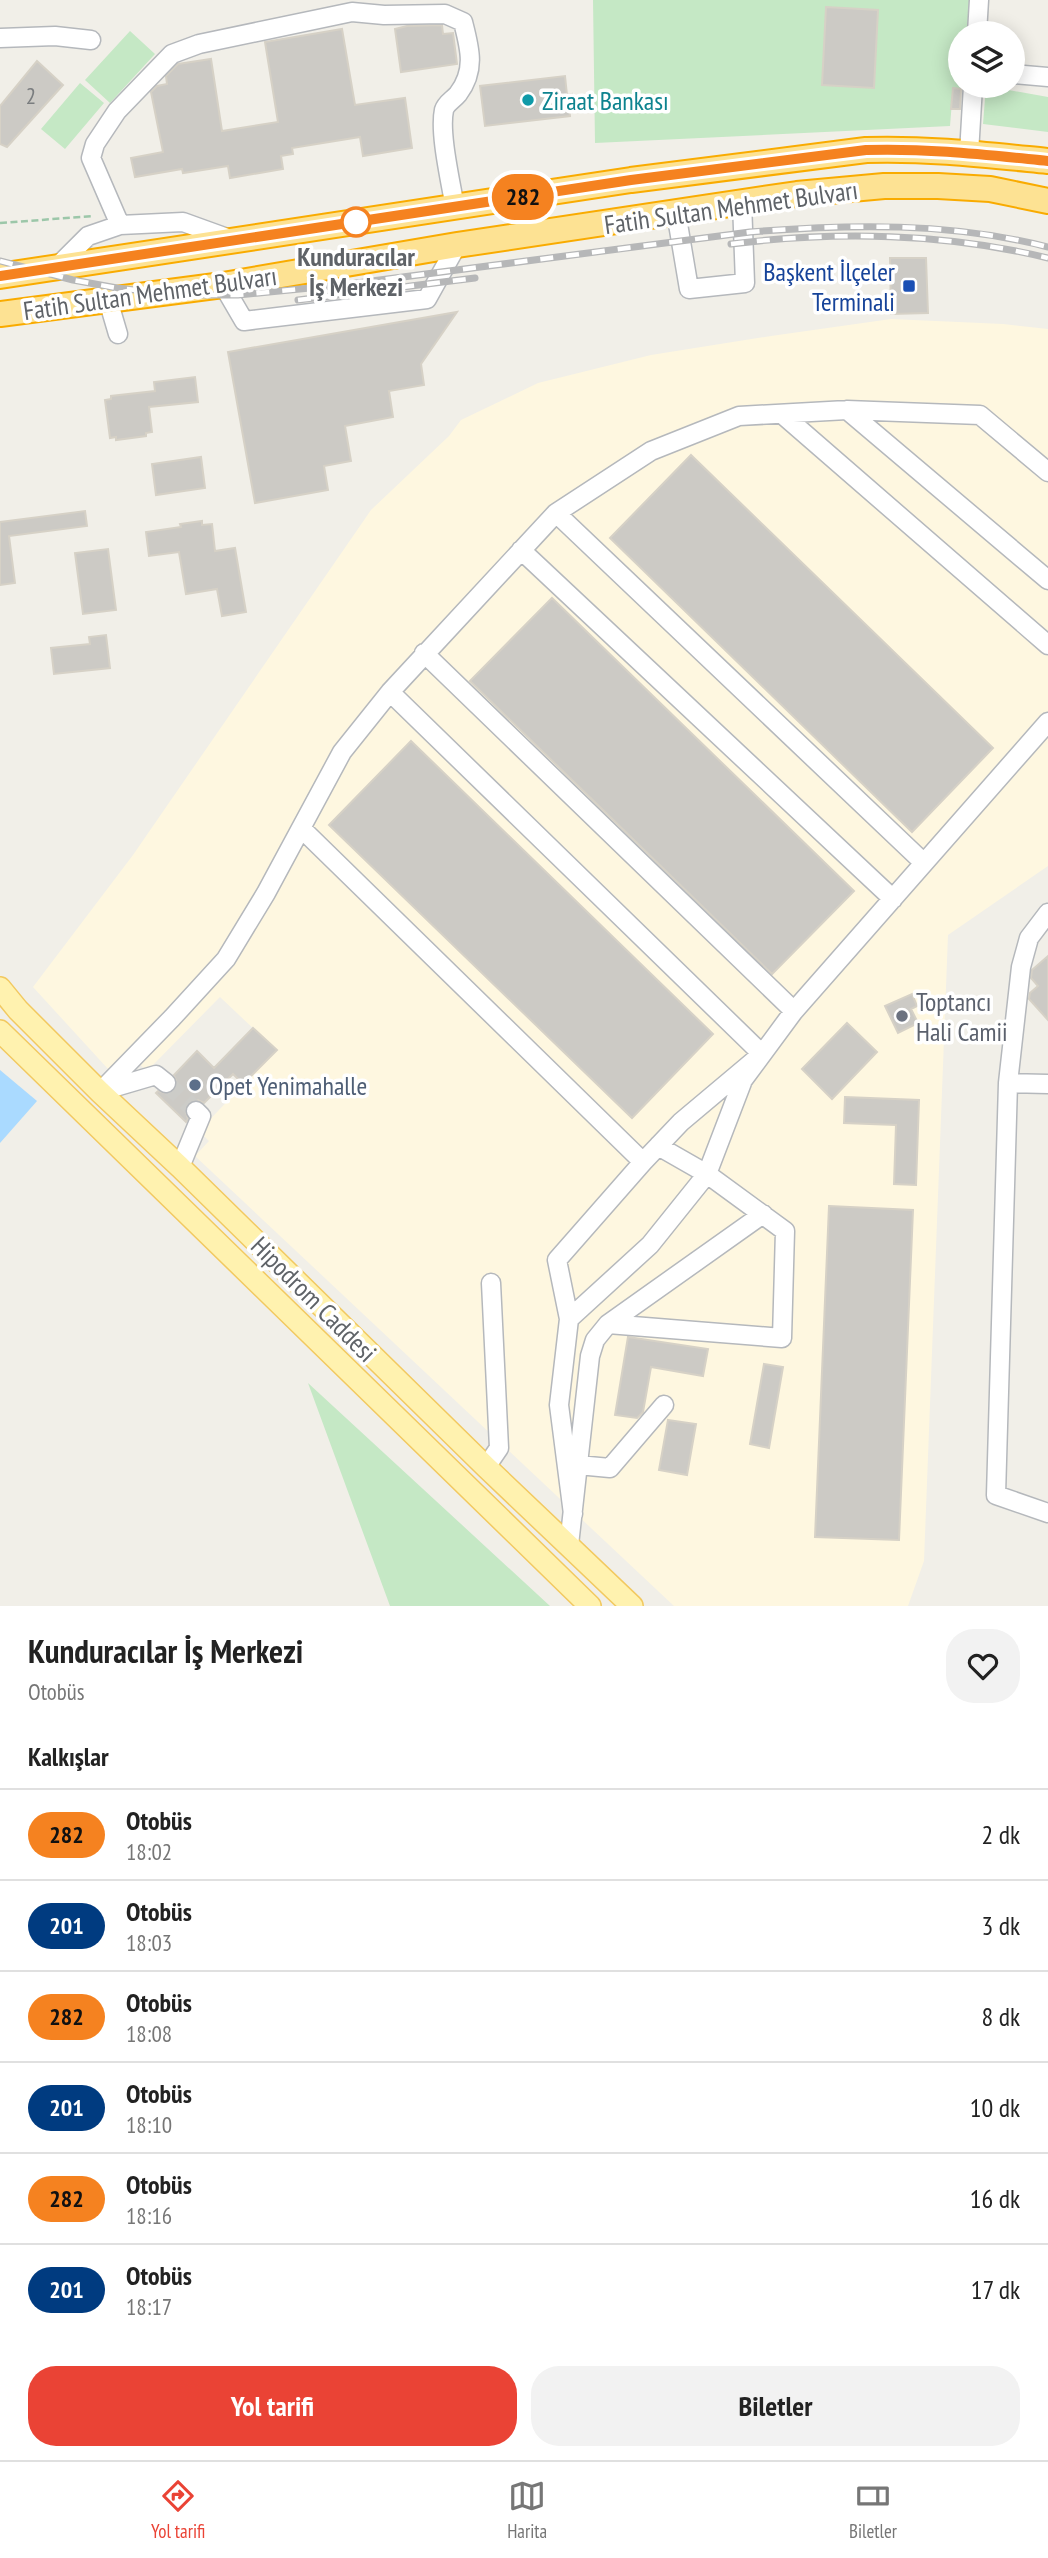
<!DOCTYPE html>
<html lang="tr">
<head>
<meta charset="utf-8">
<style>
  :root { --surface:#fff; --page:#f2f2f2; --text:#222; --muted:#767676; --line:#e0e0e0; --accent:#ea4335 }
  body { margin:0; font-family:"PT Sans Narrow",sans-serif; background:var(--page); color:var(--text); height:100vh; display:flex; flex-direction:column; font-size:26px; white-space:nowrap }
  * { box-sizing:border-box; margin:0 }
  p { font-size:23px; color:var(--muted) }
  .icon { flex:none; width:38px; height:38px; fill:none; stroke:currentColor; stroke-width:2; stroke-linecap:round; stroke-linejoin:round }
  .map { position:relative; height:1606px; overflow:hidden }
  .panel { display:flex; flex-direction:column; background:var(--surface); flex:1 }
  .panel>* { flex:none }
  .badge { padding:0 14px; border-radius:23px; font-size:24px; line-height:46px }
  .fabs { position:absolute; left:948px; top:21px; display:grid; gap:14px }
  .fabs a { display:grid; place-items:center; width:77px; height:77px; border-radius:50%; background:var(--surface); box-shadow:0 4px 18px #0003; font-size:35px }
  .map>.badge { position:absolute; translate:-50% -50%; box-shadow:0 0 0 4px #fff }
  h2 { padding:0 28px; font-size:26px; line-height:63px }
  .round { display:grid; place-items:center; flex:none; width:74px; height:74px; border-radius:28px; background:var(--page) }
  .head { display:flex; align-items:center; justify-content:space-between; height:119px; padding:0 28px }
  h1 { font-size:33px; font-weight:700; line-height:52px }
  .cta { display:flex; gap:14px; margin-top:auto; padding:14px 28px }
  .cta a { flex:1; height:80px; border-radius:28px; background:var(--accent); color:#fff; font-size:28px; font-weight:700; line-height:80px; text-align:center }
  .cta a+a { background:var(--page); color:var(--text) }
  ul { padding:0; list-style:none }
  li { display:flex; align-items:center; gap:21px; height:91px; padding:0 28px; border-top:2px solid var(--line) }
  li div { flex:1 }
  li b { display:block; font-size:26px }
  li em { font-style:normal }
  li .badge { min-width:77px; font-weight:700; text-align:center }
  .tabs { display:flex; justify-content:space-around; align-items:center; height:98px; border-top:2px solid var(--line); background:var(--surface); font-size:19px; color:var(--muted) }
  .tabs a { display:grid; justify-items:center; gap:4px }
  .tabs .on { color:var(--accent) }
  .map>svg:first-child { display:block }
</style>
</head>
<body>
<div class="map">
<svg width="1048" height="1606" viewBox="0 0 1048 1606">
  <rect width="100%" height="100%" fill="#f1efe8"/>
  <path fill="#fef7e0" d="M891 319 1003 324 1048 329V866L948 935 924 1561 908 1606H674L195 1156 209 1141 199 1131 276 1050 220 997 147 1071 126 1052 109 1070 33 987 133 855 371 510 449 436 461 420 538 383 651 355 771 336Z"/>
  <path fill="#c5e8c5" d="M593 0H971L968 33H961V86H965V89H953L950 126 595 143Z
    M130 31 155 54 110 103 85 80Z
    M80 83 104 103 65 149 41 129Z
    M986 86 1048 97V132L983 124Z
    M308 1383 550 1606H390Z"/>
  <path fill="#aadaff" d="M0 1070 37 1101 0 1143Z"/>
  <path fill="#cccac5" stroke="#d6d1c6" stroke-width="2" d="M826 7 878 10 874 88 822 85Z
    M442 25 443 34 453 33 457 64 401 72 395 29 407 26Z
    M342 29 355 105 405 98 412 148 363 156 360 137 292 148 293 154 281 156 283 169 230 178 228 166 183 173 182 169 135 177 131 158 163 152 151 92 157 86 167 84 166 76 178 64 211 59 222 131 278 122 265 42Z
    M37 61 63 85 7 147 0 144V106Z
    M565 76 567 95 572 94 574 106H569L570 116 485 126 480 86Z
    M953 88 961 89 960 109H951Z
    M890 258H926L928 313 891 314Z
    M457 312 421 364 424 385 389 391 393 417 345 426 351 461 324 466 328 490 255 503 228 352Z
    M195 377 198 402 149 407 152 432 146 433V436L116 440V437L110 438 105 400 111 399V396L155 391 154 382Z
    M691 455 993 748 912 832 610 538Z
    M201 457 205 488 156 495 152 464Z
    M85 511 87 526 9 536 15 583 0 585V522Z
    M202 521V525L212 524 215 551 235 548 246 612 222 616 217 589 186 594 179 552 149 556 146 532 181 527 180 524Z
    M108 549 116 610 83 614 75 553Z
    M552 598 854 891 772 974 470 681Z
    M106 635 110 668 54 674 51 648 90 644 89 637Z
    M411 741 713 1034 632 1118 329 825Z
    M1048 956V1020L1029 999 1030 993 1038 986 1031 978 1032 970Z
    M912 994 917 1006 911 1009 918 1023 898 1033 885 1006Z
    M847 1023 877 1052 832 1099 802 1069Z
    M253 1028 277 1050 243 1084 233 1074 204 1103 198 1100 188 1103 185 1109 188 1119 186 1122 156 1093 158 1091 169 1094 174 1091 177 1084 174 1075 197 1051 214 1068Z
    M845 1097 919 1100 916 1185 894 1184 896 1125 844 1123Z
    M829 1206 913 1210 899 1540 815 1537Z
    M628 1337 708 1349 703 1376 651 1367 643 1412 637 1418 615 1415Z
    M764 1364 783 1367 769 1448 750 1444Z
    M668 1420 696 1424 687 1475 659 1470Z"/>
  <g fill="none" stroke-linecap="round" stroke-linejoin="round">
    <path stroke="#ccccc8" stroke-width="18" stroke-dasharray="18 9" stroke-linecap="butt" d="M166 1083 196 1111"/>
    <g stroke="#b5b8bc" stroke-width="21">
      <path id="minor" d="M977 33 979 0
        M0 38 55 36 91 40
        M1013 74 1048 77
        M969 153 973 86
        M676 212 689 289 745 283 742 202
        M120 225 91 158 95 144 117 111 172 54 199 44 352 12 384 15 445 14 463 22C470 49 476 70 458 94 453 100 446 103 444 110 439 133 451 183 455 208
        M57 267 88 236 120 225 183 222 230 239
        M223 285 244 321 427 299 457 245
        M108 300 118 334
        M847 410 1048 580
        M782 414 1048 645
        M556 513 924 863
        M521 550 893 899
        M424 653 794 1011
        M390 692 762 1054 681 1122 643 1162 557 1260 569 1319
        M302 829 643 1162
        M1048 913 1029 938 1021 967 1008 1083 996 1495 1048 1513
        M1008 1083 1048 1084
        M105 1090 156 1075 166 1083
        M100 1092 172 1018 226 959 266 893 342 752 390 692 556 513 651 451 739 416 847 410 980 415 1048 472
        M180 1167 201 1116 196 1111
        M608 1324 782 1338 785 1231 707 1174 658 1146
        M578 1465 610 1468 664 1405
        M486 1467 499 1448 491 1283
        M573 1514 559 1405 569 1319 650 1245 707 1174 743 1080 794 1011 1048 722
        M569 1545 590 1356 595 1340 608 1324 763 1214"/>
    </g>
    <g stroke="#f2c960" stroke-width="24">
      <path id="major" d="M0 988 18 1010 100 1092 180 1167 486 1467 632 1606
        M0 1031 590 1606"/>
    </g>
    <g stroke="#f9ab00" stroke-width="28">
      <path id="highway" d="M0 276 631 180 866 150C927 148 987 155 1048 161
        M0 314 223 285 457 245 797 194 884 186H938L990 189 1048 201"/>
    </g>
    <path stroke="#9cc7a9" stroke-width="2.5" stroke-dasharray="7 3.5" stroke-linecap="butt" d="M0 223 94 216"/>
    <use href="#minor" stroke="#fff" stroke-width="18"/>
    <use href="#major" stroke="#fff2af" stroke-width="21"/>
    <use href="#highway" stroke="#fde293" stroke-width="24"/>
    <g stroke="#b6b7b8" stroke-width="7">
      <path id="rail" d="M731 244C835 231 946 233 1048 258
        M0 261 73 280 117 288 180 295H238L341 285 750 232C850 224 950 222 1048 247
        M298 300 475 278"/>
    </g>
    <use href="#rail" stroke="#fff" stroke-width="4.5" stroke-dasharray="13" stroke-linecap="butt"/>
  </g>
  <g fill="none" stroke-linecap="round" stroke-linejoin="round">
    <g stroke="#fff" stroke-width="16">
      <path id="line" d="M0 276 631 180 866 150C927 148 987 155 1048 161"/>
    </g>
    <use href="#line" stroke="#f58220" stroke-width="10"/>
  </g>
  <circle fill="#0f9aa8" stroke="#fff" stroke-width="2.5" cx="528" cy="100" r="7"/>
  <circle fill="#fff" stroke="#f58220" stroke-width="3.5" cx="356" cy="222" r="14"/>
  <rect fill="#1a4fb4" stroke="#fff" stroke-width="2.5" x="902" y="279" width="14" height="14" rx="3.5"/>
  <circle fill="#6b7280" stroke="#fff" stroke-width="2.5" cx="902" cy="1016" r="7"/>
  <circle fill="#5c6f8a" stroke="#fff" stroke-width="2.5" cx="195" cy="1085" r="7"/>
  <g text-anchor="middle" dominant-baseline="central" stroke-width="7" stroke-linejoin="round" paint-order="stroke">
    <g font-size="23" fill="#7a7d7f">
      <text x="31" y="95">2</text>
    </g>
    <g font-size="26" fill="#0d838f" stroke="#fff" text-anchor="start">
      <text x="542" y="100">Ziraat Bankası</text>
    </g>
    <g font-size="26" fill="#5f6368" stroke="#fff">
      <text transform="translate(731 207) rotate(-8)">Fatih Sultan Mehmet Bulvarı</text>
      <text transform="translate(150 293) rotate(-8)">Fatih Sultan Mehmet Bulvarı</text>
      <text transform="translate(314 1299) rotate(45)">Hipodrom Caddesi</text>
    </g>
    <g font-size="26" font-weight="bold" fill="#5f6368" stroke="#fff">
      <text x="356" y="256">Kunduracılar<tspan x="356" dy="30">İş Merkezi</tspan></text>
    </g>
    <g font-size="26" fill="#164399" stroke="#fff" text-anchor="end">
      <text x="895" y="271">Başkent İlçeler<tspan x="895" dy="30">Terminali</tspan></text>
    </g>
    <g font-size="26" fill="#5b616d" stroke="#fff" text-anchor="start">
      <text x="916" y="1001">Toptancı<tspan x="916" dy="30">Hali Camii</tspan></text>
    </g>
    <g font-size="26" fill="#4e5e75" stroke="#fff" text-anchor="start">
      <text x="209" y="1085">Opet Yenimahalle</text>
    </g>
  </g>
</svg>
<div class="fabs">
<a><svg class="icon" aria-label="layers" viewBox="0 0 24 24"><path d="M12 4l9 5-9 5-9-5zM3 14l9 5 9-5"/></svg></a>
</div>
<b class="badge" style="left:523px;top:197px;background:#f58220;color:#111">282</b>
</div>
<section class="panel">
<div class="head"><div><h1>Kunduracılar İş Merkezi</h1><p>Otobüs</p></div><a class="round"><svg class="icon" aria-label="heart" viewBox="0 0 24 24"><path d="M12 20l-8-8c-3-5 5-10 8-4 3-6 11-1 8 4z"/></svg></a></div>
<h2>Kalkışlar</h2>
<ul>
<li><span class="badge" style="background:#f58220;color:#111">282</span><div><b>Otobüs</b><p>18:02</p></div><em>2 dk</em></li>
<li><span class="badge" style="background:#003b80;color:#fff">201</span><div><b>Otobüs</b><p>18:03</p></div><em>3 dk</em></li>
<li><span class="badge" style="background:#f58220;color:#111">282</span><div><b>Otobüs</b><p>18:08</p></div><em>8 dk</em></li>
<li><span class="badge" style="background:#003b80;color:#fff">201</span><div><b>Otobüs</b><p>18:10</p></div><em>10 dk</em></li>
<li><span class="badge" style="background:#f58220;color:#111">282</span><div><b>Otobüs</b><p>18:16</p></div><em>16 dk</em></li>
<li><span class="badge" style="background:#003b80;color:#fff">201</span><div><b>Otobüs</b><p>18:17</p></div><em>17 dk</em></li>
</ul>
<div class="cta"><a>Yol tarifi</a><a>Biletler</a></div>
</section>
<nav class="tabs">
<a class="on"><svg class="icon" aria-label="directions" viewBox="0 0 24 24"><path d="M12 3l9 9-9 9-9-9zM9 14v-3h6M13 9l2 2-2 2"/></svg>Yol tarifi</a>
<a><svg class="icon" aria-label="map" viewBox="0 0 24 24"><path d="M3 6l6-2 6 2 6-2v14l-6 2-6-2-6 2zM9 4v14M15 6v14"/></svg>Harita</a>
<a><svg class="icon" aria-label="tickets" viewBox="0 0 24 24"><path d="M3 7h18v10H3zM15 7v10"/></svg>Biletler</a>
</nav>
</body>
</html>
